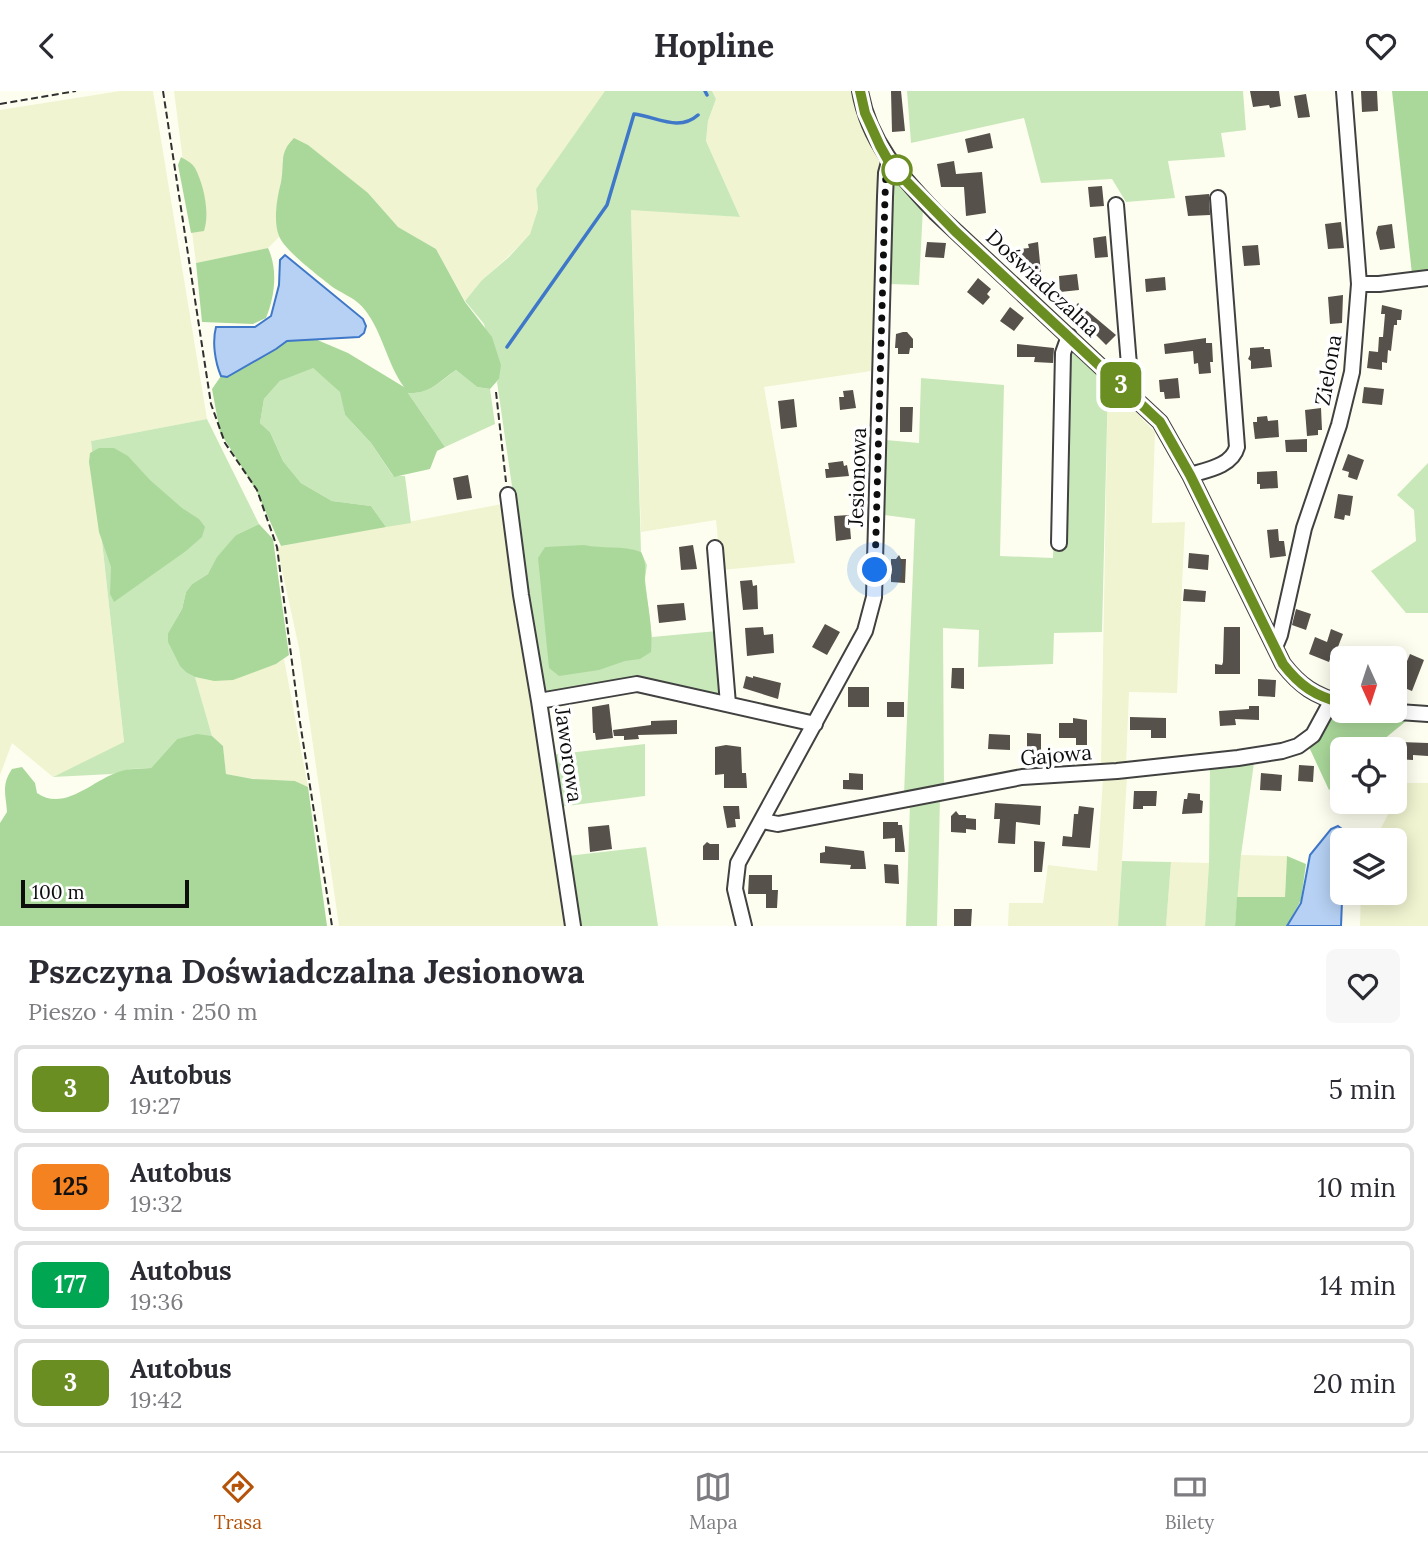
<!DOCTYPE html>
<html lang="pl">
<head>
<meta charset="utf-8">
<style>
  :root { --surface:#fff; --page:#f7f7f7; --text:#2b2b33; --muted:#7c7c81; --line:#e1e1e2; --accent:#b45309 }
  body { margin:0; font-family:Lora,serif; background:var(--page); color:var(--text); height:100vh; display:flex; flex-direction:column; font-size:26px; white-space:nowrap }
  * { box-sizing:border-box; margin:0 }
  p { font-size:23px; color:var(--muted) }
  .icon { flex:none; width:38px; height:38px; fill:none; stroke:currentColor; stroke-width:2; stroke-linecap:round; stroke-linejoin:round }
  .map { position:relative; height:835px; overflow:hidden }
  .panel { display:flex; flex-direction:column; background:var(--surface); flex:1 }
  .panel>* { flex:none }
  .badge { padding:0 14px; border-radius:10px; font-size:24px; line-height:46px }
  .needle { width:46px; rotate:177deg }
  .tools { position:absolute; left:1330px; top:555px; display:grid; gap:14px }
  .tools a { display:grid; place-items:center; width:77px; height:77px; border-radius:10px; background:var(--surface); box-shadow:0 4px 18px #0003; font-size:35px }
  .scale { position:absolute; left:21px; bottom:18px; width:168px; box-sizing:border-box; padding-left:7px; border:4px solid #0e0e0e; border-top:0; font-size:19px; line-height:24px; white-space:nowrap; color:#0e0e0e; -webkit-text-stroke:5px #fff; paint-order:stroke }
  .you { position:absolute; width:35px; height:35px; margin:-18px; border:5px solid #fff; border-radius:50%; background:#1a73e8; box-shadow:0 0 0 10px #1a73e833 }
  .map>.badge { position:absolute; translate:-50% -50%; box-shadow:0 0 0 4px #fff }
  .round { display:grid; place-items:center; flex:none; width:74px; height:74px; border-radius:10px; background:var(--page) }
  .head { display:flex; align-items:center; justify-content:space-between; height:119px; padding:0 28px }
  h1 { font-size:33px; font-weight:700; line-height:52px }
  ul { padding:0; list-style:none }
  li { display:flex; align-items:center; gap:21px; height:88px; margin:0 14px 10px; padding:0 14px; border:4px solid var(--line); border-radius:10px }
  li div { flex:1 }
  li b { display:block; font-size:26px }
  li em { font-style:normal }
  li .badge { min-width:77px; font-weight:700; text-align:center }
  header { display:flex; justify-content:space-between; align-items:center; height:91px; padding:0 28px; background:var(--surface); font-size:32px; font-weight:700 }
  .tabs { display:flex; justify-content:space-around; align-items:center; height:98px; border-top:2px solid var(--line); background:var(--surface); font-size:19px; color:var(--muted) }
  .tabs a { display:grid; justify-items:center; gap:4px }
  .tabs .on { color:var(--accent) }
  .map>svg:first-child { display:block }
</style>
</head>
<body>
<header><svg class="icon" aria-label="back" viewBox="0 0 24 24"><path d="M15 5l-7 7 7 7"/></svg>Hopline<svg class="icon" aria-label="heart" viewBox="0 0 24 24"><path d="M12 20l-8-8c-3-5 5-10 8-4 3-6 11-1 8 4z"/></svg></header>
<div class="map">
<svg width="1428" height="835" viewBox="0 0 1428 835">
  <rect width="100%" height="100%" fill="#fefef0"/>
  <path fill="#f0f4d0" d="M120 0H153L207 328 91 350 124 652 53 686 12 652 0 684V19Z
    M174 0H605L606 2 536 98 538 118 530 143 509 165 482 189 465 210 436 158 398 136 368 102 282 68 283 81 278 106 279 146 268 157 196 172Z
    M712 0H854L857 25 880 68 871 280 764 296 795 472 721 479 716 429 641 441 631 118 740 126 706 50 708 30 716 8Z
    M1108 293 1155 341 1152 432 1185 431 1177 602 1129 601 1126 674H1101Z
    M502 413 564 835H339L299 557 277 456Z
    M284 568 308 696 295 690 261 689 226 683 223 655 212 645 195 586 214 590 276 573Z
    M1127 686 1118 835H1008L1009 812H1043L1048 774 1097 780 1103 688Z
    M1404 692H1428V835H1360L1361 802H1395V749H1375Z
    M1241 764 1287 765 1285 807 1237 806Z
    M1171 771 1209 772 1205 835H1166Z"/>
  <path fill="#c9e8ba" d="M605 0H712L716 8 708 30 706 50 740 126 631 119 641 461 647 474 645 488 652 546 717 540 723 601 715 605 638 590 547 602 541 597 497 291 499 288 484 233 465 210 482 189 509 166 530 143 538 118 536 98Z
    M907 0H1243L1246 39 1221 42 1225 66 1168 70 1175 107 1126 111 1112 88 1041 92 1024 27 911 52Z
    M894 86 901 91 923 117 919 194 889 193V94Z
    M1058 247 1108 293 1102 541 1054 542 1053 573 978 576 979 539 943 537 944 695 904 703 915 428 884 424 886 349 919 352 921 287 1004 294 1000 465 1053 467Z
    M312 276 341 301 345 324 371 352 393 385H405L411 432 386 436 371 415 332 410 301 392 283 370 270 341 260 332 264 308 280 290Z
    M456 279 477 296 490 298 495 333 445 356 408 302C430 303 439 291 456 279Z
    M207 328 259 433 236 444 208 483 192 493 186 501 182 518 168 542 187 582 195 586 212 645 177 648 151 677 131 678 112 683 53 686 124 651 91 350Z
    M1428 372V522H1406L1371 480 1416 450 1414 419 1397 404Z
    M645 653V705L559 716 551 664Z
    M1254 672 1241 764 1235 835H1205L1209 772 1210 675Z
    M940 708 937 835H906L910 712Z
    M646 756 658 835H579L567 765Z
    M1122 770 1171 771 1166 835H1118Z"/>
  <path fill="#aad89a" d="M1392 0H1428V181L1412 183Z
    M294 47 308 54 368 102 398 136 436 158 465 211 492 246 501 274 499 288 490 298 477 296 456 279C438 291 431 303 408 302L445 356 437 360 430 378 394 386 371 352 345 324 340 301 313 277 280 290 264 308 260 332 270 341 283 370 301 392 332 410 371 415 386 436 281 455 256 399 220 341 212 298 221 285 227 286 276 258 287 250 315 248 348 262 404 296C387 273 383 242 365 219 357 208 345 204 334 197 321 187 284 159 279 145 273 130 277 107 281 91 285 72 278 63 294 47Z
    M181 66C186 69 192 72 195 77 204 94 210 122 204 140L191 142 178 74Z
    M268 157C278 178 275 205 266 227L253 233 202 231 196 172Z
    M99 357H114L128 365 150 389 182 417 199 428 205 436 202 446 186 460 114 511 110 503 111 476 99 441 89 371 90 362Z
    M259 433 273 448 289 564 276 573 233 589 214 590 195 586 187 582 180 575 168 551V542L182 518 186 501 192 493 208 483 217 466 236 444Z
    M584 454C603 458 622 454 641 461 648 476 644 479 645 493 648 516 653 538 651 561L640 568 625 570 599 579 559 585 549 577 538 467 545 456Z
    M1342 618 1411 626 1372 658H1342V686L1329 699 1309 656 1333 620Z
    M197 643 212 645 223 655 226 683 253 688 295 690 308 696 327 835H0V732L7 721C6 704 1 694 12 678L22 676 35 692 37 702C64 721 92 690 118 681 129 677 140 678 151 677L177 648Z
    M1287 765 1306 773 1301 809 1287 835H1235L1237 806H1285Z"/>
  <path fill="#b6d1f4" stroke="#3f78c9" stroke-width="2" d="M285 164 363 228 366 235 364 242 359 246 287 250 276 258 227 286 221 285C215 271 212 251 216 236H255L271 225 279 194 280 169Z
    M1338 735 1350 744 1352 748 1342 749V778L1340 790 1342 810 1341 835H1287L1301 812 1310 764 1331 738Z"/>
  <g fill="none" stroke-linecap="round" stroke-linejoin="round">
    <path stroke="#3f78c9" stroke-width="3.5" d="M705 0 707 4
      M507 256 607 114 634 23C657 26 679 41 698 24"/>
  </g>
  <path fill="#56514b" d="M891 0H901L905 40 892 41Z
    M1250 0H1279L1281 15 1270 17 1269 14 1253 16Z
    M1361 0H1377L1378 20 1362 21Z
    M1306 3 1310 26 1298 27 1294 5Z
    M990 42 993 57 968 62 965 48Z
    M954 70 956 83 982 81 986 122 966 125 964 96H941L937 73Z
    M1102 95 1104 115 1090 116 1088 96Z
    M1209 103 1210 124 1188 125 1185 105Z
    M1341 131 1344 157 1328 158 1325 133Z
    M1392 133 1395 157 1380 159 1376 142 1378 135Z
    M1106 145 1108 166 1095 167 1093 147Z
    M927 151 946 152 944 167 925 166Z
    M1038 151 1041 182 1032 183 1031 178 1023 179 1020 158 1029 157 1028 153Z
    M1258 154 1260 174 1244 175 1242 155Z
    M1077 183 1079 199 1060 201 1059 185Z
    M1165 186 1166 199 1146 201 1145 188Z
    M978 187 991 198 987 203 990 206 983 214 967 201Z
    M1343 204 1342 232 1330 233 1328 206Z
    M1078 212 1116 244 1106 254 1082 230 1081 232 1070 222Z
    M1382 214 1402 219 1401 229H1397V234H1394L1391 260 1388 259 1387 272 1382 271V279L1367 277 1369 260 1378 261 1379 246H1383L1385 223H1381Z
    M1010 216 1024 227 1014 240 1000 230Z
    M903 241H907L913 248V257H910L909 263H898V257H895L896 243Z
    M1206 247V252H1212L1213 271H1210L1211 282 1199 283 1198 272 1194 273 1193 260 1165 263 1164 253Z
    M1017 253 1054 257 1053 272 1034 271 1035 266H1017Z
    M1264 256V258H1270L1272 276 1251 278V270L1248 268 1250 264V257Z
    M1178 287 1180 307 1165 308 1164 301H1160L1159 289Z
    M1364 296 1384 298 1382 314 1362 312Z
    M853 299 856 317 840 319 839 306H844L843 300Z
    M794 308 797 336 781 338 778 310Z
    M900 316H913L912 341H900Z
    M1321 317 1322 339H1318V344L1307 345 1305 319Z
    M1267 325 1268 330 1278 329 1279 346 1255 348 1253 331H1257V326Z
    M1307 348V361H1286L1285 349Z
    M1348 363 1364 369 1357 389 1348 386 1349 381 1342 379Z
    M843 370 844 375 847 374 849 385 826 387 825 378H829L828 372Z
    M1277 380 1278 397 1260 398V393H1257V381Z
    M468 384 472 407 457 409 453 387Z
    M1338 403 1353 405 1350 425 1345 424 1344 429 1334 427Z
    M849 424 851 448 836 450 834 425Z
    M1278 438 1279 450H1284L1286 465 1270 467 1267 439Z
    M693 454 697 478 681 479 679 456Z
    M1189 462 1209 464 1208 479 1188 477Z
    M899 464 901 468H906L905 492 891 491V468H896Z
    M752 489 753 495 757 494 758 518 743 519 740 490Z
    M1184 498 1206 500 1205 511 1183 510Z
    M684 512 686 529 659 532 657 514Z
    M1296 518 1311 523 1306 539 1292 534Z
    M825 533 840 541 827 564 812 556Z
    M763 536 764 544 773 543 774 562 747 565 745 537Z
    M1224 536H1240V583H1215V573L1222 574 1223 571Z
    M1331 538 1343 543 1334 566 1331 565 1329 571 1309 563 1315 546 1327 551Z
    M1410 563 1424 569 1412 600 1397 594Z
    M952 577H964V598L951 597Z
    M746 585 753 587V585L781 592 778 608 743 597Z
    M1258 588 1276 589 1275 606 1258 605Z
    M848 596H869V616H848Z
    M887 611H904V626H887Z
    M609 613 613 647 596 649 595 642H593L592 616Z
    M1249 615H1259V629L1235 628 1236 634 1220 635 1219 620 1249 618Z
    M1130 626 1166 627V647H1151V639H1130Z
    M1073 627 1087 629V654H1076V647H1059V632H1073Z
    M677 629V643L638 644 639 648 624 649V645H614L613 639 651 634V630Z
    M1027 642 1041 643V660H1027Z
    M989 643 1010 644V659L988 658Z
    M1400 651 1428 652V665L1413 664V669L1395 668V652Z
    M726 654 741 656 742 682H746L747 697H724V683L715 684V656Z
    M1299 674 1314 675 1313 691 1298 690Z
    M849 682 863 683V699L843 698V689H849Z
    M1261 682 1282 684 1281 700 1260 699Z
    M1134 700H1157L1156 715H1143V718H1133Z
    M1188 702 1200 703V709L1203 710 1202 722 1182 723 1184 708H1187Z
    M995 712 1041 715 1040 734 1016 731 1015 753 998 752 1000 728H994Z
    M723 715H739L740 728H735L736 736 727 737Z
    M1079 715 1094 717 1090 757 1062 755 1063 745 1072 746 1074 723H1078Z
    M956 720 959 724H966V727L976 728V739L966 738V742L951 741V725Z
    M883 731H898V734H902L905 761H895V747L883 748Z
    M609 734 612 758 590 761 588 736Z
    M1034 750 1045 751 1042 781H1034Z
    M707 751 710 753H719V769H703V755Z
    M825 755 864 760 866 778H850L851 774 820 772V762L825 761Z
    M884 773 898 774 899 793 885 792Z
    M749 784H772V799H778L777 817H766V803H748Z
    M954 818H972L971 835H954Z"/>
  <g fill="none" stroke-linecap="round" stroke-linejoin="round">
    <g stroke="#414141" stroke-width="18">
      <path id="minor" d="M860 0C869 52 901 85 936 122L1160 331 1190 384 1283 573C1300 595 1315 605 1342 612
        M1116 114 1129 274 1122 295
        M1359 193H1379L1428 187
        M1190 384C1207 379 1232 375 1237 356L1218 107
        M508 404 521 504 539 610
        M1059 452 1063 262 1069 245
        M715 457 728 613
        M1275 556 1280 544 1304 437 1339 334 1352 281 1359 193 1344 0
        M1384 620 1428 623
        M762 730 778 733 1022 686 1117 680 1238 667 1282 660 1298 655 1313 644 1332 609
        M573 835 539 610 637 593 815 633
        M744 835 735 798 738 772 865 540 874 506 885 106 886 82 889 71"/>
    </g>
    <path stroke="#303030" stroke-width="2" stroke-dasharray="7 3.5" stroke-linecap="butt" d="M163 0 211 313 225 352 257 399 277 456 299 625 332 835
      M0 13 76 0
      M496 301 506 391"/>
    <use href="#minor" stroke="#fff" stroke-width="14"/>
  </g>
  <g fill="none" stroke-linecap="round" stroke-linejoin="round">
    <g stroke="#fff" stroke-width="16">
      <path id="line" d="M860 0 865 22 880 55 889 71 907 91 955 140 1160 331 1190 384 1283 573C1300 595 1315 605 1342 612"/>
    </g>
    <use href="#line" stroke="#6b8e23" stroke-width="10"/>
    <path stroke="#0e0e0e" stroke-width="7" stroke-dasharray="0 12.6" d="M875 479 885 106 886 82 889 71 897 79"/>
  </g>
  <circle fill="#fff" stroke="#6b8e23" stroke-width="3.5" cx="897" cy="79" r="14"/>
  <g text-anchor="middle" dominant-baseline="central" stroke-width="7" stroke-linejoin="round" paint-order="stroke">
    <g font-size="21" fill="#0e0e0e" stroke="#fff">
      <text transform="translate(1043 192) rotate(43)">Doświadczalna</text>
      <text transform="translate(1328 279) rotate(-80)">Zielona</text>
      <text transform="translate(857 386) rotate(-88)">Jesionowa</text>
      <text transform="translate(569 664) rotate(82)">Jaworowa</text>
      <text transform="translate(1056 664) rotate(-5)">Gajowa</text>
    </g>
  </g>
</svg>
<div class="tools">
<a><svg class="needle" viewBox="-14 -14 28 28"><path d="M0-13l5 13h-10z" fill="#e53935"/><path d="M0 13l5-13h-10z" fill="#7c7c81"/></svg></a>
<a><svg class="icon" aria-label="locate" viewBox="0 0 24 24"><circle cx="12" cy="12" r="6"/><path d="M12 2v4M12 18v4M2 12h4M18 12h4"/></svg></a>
<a><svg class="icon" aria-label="layers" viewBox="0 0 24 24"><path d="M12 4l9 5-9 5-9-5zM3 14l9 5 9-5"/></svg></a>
</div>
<div class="scale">100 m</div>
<div class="you" style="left:875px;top:479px"></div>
<b class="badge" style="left:1121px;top:294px;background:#6b8e23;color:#fff">3</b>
</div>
<section class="panel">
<div class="head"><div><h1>Pszczyna Doświadczalna Jesionowa</h1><p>Pieszo · 4 min · 250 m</p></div><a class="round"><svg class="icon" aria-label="heart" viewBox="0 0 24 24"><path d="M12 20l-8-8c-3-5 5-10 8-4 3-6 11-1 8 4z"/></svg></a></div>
<ul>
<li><span class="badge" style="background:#6b8e23;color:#fff">3</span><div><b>Autobus</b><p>19:27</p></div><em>5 min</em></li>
<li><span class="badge" style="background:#f58220;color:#111">125</span><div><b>Autobus</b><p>19:32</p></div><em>10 min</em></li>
<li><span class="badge" style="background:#00a651;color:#fff">177</span><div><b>Autobus</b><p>19:36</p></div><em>14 min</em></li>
<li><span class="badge" style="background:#6b8e23;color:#fff">3</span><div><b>Autobus</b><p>19:42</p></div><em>20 min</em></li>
</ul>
</section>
<nav class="tabs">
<a class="on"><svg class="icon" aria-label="directions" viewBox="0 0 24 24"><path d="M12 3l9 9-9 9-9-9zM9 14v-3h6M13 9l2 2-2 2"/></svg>Trasa</a>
<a><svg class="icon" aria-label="map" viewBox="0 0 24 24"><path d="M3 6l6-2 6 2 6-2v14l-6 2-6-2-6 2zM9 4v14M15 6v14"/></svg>Mapa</a>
<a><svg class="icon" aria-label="tickets" viewBox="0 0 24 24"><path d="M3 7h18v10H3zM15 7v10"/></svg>Bilety</a>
</nav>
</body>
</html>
